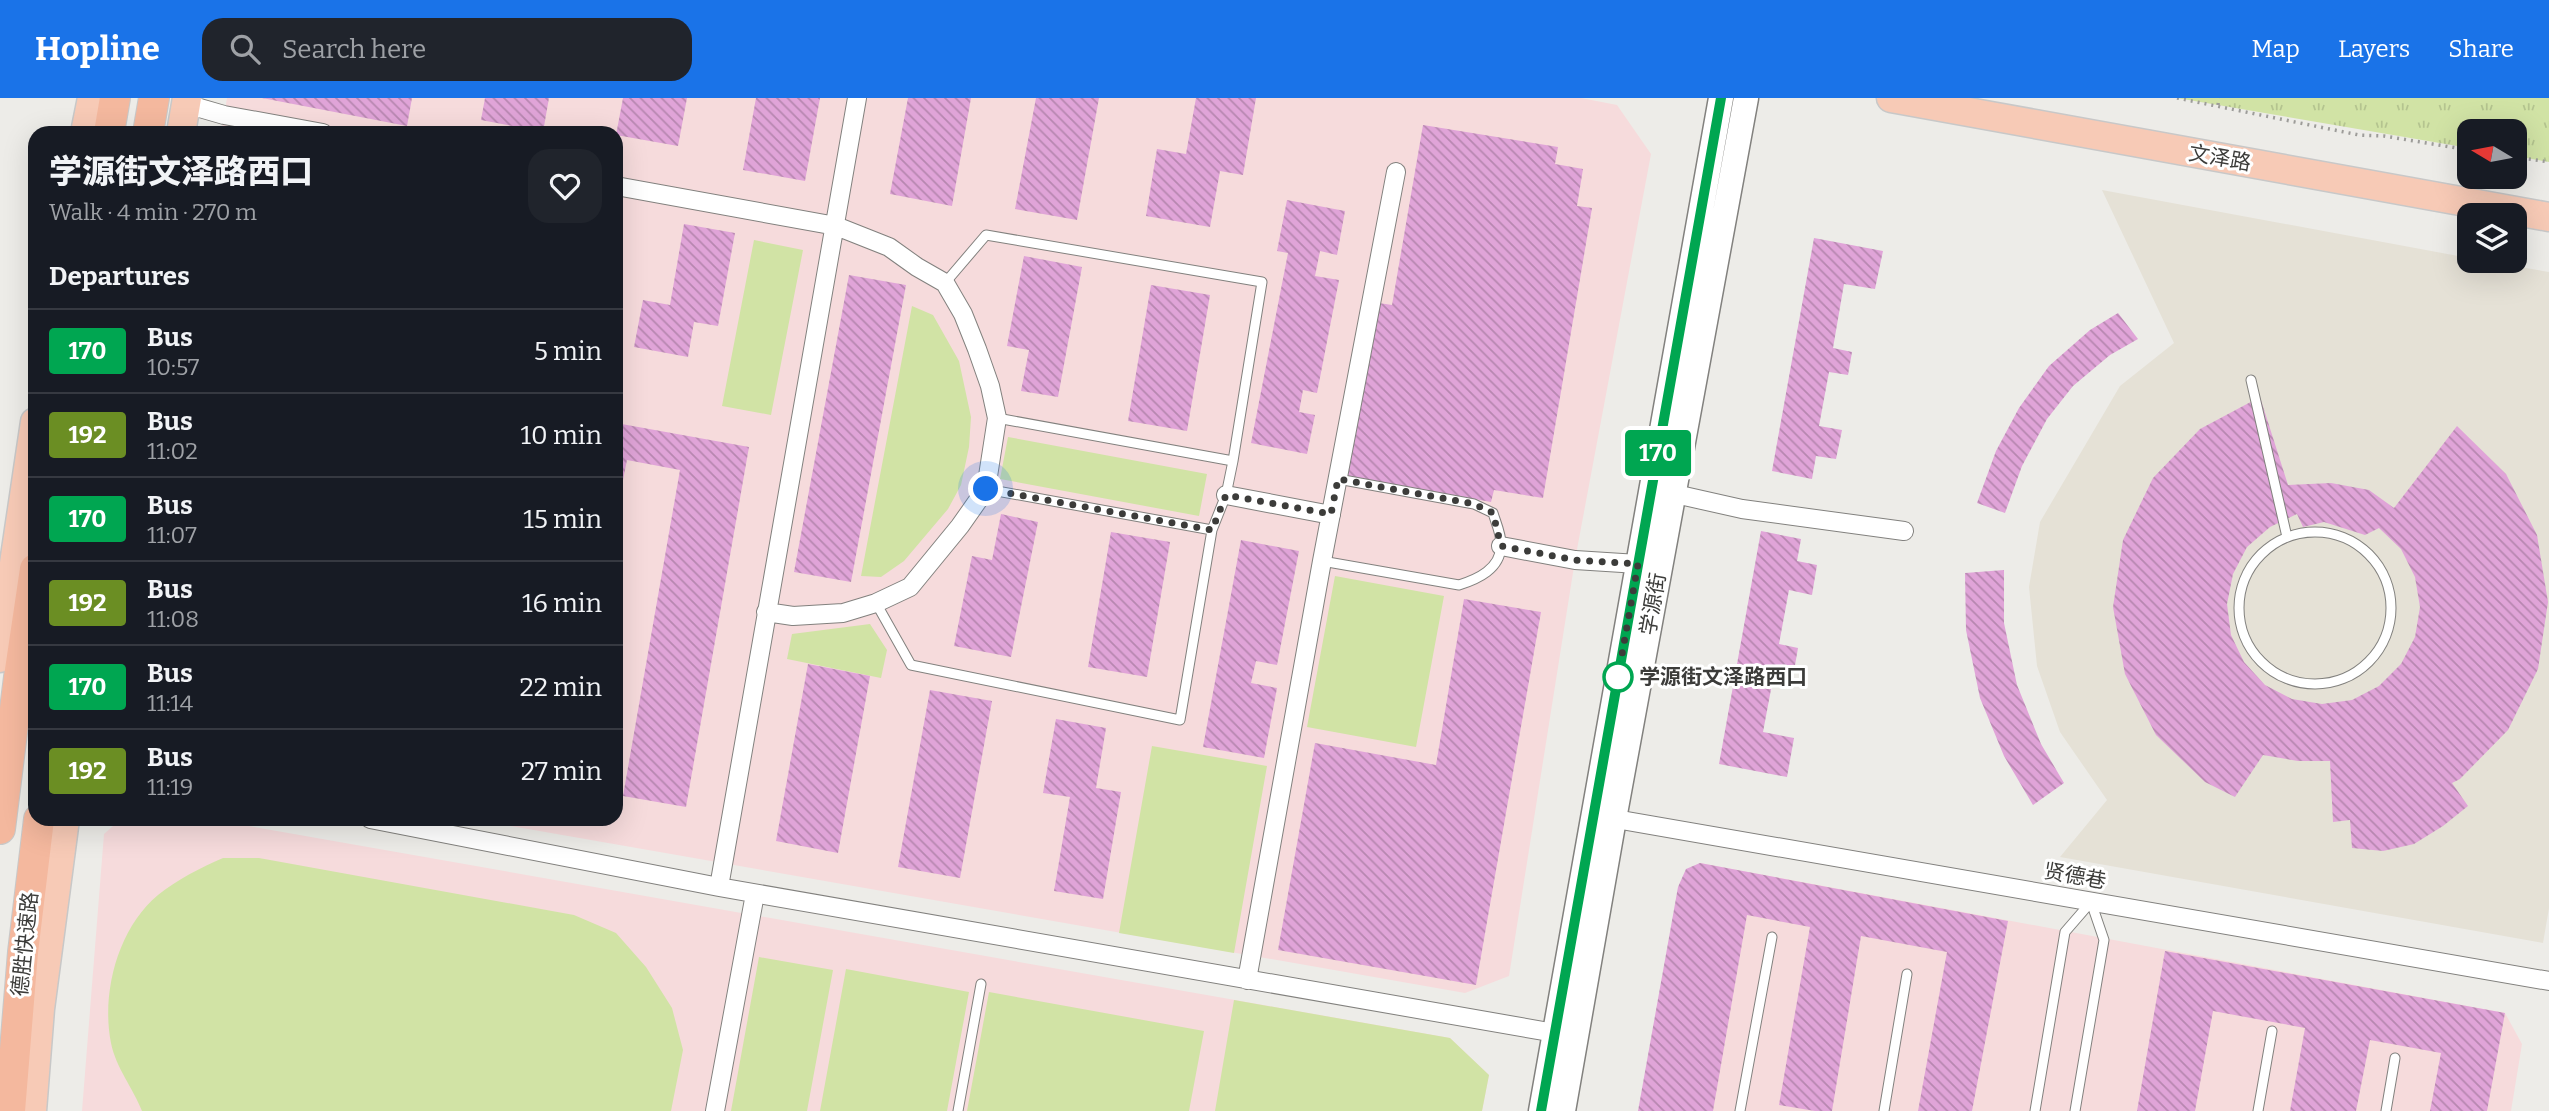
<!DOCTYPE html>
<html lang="en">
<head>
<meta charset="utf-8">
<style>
  :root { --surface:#171b24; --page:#20242c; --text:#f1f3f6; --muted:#9ea1a6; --line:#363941; --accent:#1a73e8 }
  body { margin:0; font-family:Bitter,"Noto Sans SC",serif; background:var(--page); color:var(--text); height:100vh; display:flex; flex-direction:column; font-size:26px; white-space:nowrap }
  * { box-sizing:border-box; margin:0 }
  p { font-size:23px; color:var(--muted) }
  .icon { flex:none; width:38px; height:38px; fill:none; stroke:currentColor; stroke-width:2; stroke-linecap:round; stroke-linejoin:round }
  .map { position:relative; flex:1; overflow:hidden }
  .panel { position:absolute; left:28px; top:28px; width:595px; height:700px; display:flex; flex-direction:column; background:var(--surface); border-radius:21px; box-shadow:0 7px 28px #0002 }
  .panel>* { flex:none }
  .badge { padding:0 14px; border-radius:5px; font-size:24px; line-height:46px }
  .needle { width:46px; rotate:280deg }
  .controls { position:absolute; left:2457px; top:21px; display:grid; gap:14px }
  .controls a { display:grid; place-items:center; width:70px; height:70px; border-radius:14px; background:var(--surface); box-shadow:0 7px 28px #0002; font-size:35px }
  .you { position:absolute; width:35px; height:35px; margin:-18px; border:5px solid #fff; border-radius:50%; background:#1a73e8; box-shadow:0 0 0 10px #1a73e833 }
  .map>.badge { position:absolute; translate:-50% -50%; box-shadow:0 0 0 4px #fff }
  h2 { padding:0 21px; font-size:26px; line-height:63px }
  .round { display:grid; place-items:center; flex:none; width:74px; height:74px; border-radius:21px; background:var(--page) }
  .overview { display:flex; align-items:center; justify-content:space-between; height:119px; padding:0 21px }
  h1 { font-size:33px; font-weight:800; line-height:52px }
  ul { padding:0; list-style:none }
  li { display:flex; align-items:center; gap:21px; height:84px; padding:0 21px; border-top:2px solid var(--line) }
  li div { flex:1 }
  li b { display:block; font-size:26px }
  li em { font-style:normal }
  li .badge { min-width:77px; font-weight:700; text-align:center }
  header { display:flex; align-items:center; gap:42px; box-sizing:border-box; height:98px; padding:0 35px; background:var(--accent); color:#fff }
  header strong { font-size:33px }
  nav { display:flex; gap:38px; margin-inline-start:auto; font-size:24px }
  .search { width:490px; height:63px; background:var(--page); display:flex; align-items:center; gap:18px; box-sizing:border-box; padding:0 24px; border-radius:21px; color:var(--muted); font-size:26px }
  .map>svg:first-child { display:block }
</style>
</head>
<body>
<header>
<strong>Hopline</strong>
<div class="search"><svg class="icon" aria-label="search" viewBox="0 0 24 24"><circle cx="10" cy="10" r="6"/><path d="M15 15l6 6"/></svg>Search here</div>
<nav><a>Map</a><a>Layers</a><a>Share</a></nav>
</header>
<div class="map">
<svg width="2549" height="1013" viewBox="0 0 2549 1013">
  <defs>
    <pattern id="park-tufts" width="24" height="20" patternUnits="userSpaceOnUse" patternTransform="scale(1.75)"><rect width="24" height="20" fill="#d1e3a5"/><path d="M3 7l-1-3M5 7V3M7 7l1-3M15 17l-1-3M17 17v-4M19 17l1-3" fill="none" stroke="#b4c48f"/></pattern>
    <pattern id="building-back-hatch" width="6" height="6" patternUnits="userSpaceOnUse" patternTransform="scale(1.75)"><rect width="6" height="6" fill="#e0a4d8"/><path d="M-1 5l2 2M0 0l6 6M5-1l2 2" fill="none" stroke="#b787b0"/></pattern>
  </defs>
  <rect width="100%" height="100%" fill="#edece8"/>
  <path fill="#e5e1d6" d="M2102 92 2469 160V163H2485L2549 174V810L2543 845 2060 759 2107 702 2060 634 2037 568 2029 489 2040 424 2120 288 2174 245Z"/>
  <path fill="#f6dbdc" d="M227 0H1581L1617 7 1651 56 1575 462 1509 878 1465 895 471 721H616V35H221Z
    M121 721H209L1450 940 1489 977 1482 1013H82L104 736Z
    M1700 765 2505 915 2522 946 2511 1013H1638Z"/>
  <path fill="#d1e3a5" d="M754 142 803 152 771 317 722 308Z
    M912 208 933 217 959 263 971 319 969 349 961 387 948 411 904 463 881 479 861 478Z
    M1008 339 1207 376 1199 418 1000 381Z
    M1335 478 1444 498 1416 649 1307 629Z
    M870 526 887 552 881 580 787 561 792 536Z
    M1152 648 1267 668 1234 855 1119 835Z
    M223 760H259L574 817 616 835 646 869 672 910 683 952 671 1013H142C133 990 116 970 111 945 101 895 118 830 158 797 178 781 200 770 223 760Z
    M759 859 833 872 807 1013H731Z
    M846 871 969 894 947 1013H820Z
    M989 894 1204 933 1189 1013H967Z
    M1234 902 1450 940 1489 977 1482 1013H1215Z"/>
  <path fill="url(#park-tufts)" d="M2177 0H2549V64L2515 58V33H2469V50Z"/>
  <path fill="url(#building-back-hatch)" fill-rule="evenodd" d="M262 0H412L407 28Z
    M485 0H549L543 34 481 22Z
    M623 0H687L678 48 616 37Z
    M756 0H820L805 83 743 72Z
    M908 0H971L952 108 890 96Z
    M1036 0H1099L1077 122 1015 111Z
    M1196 0H1256L1243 77 1220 73 1210 129 1146 118 1157 51 1186 56Z
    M1423 27 1558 49 1555 66 1583 71 1577 108 1592 110 1543 400 1494 392 1491 404 1347 378 1379 205 1392 207Z
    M1287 102 1345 113 1337 157 1320 153 1315 178 1339 182 1317 295 1303 292 1299 314 1315 317 1307 356 1251 345 1288 155 1277 153Z
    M684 126 735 135 718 228 694 224 688 259 634 249 643 202 670 207Z
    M1814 140 1883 153 1875 191 1844 186 1833 250 1852 254 1848 277 1829 274 1819 328 1842 332 1836 361 1816 358 1812 381 1772 373Z
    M1024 158 1082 169 1058 299 1021 293 1029 252 1007 248Z
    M849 177 906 187 851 484 794 474Z
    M1151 187 1210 197 1187 333 1128 323Z
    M2118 215 2138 241 2110 257 2073 288 2047 321 2022 368 2005 415 1977 405 1996 353 2019 310 2049 268 2090 232Z
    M2260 299 2288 387 2331 385 2369 392 2394 410 2457 328 2506 376 2537 437 2548 504 2538 571 2508 632 2460 681 2452 685 2468 708 2443 728 2414 746 2383 753 2352 750 2350 722 2333 724 2330 663H2298L2263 657 2235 699 2205 684 2156 637 2125 576 2113 509 2123 442 2153 380 2200 331ZM2297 416 2303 429 2324 424 2365 437 2379 430 2401 451 2415 479 2420 509 2415 539 2401 566 2379 588 2352 602 2322 606 2292 601 2265 587 2244 564 2231 537 2227 506 2233 476 2247 449 2270 429Z
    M616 325 749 349 686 709 623 698 680 372 627 362 616 417Z
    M1001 416 1038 424 1011 559 954 548 972 458 992 462Z
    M1761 433 1801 441 1797 463 1817 467 1812 497 1789 492 1779 546 1798 550 1794 573 1775 570 1763 634 1794 640 1787 679 1719 666Z
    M1111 434 1170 444 1147 579 1088 569Z
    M1241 442 1299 453 1277 567 1256 563 1251 585 1277 590 1264 660 1203 649Z
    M2004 472V525L2017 587 2041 646 2064 685 2033 707 2004 658 1980 600 1966 532 1965 475Z
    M1464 501 1541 514 1476 887 1278 852 1315 645 1436 667Z
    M808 566 870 578 838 755 776 743Z
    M930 592 992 603 960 780 898 769Z
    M1056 621 1106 630 1096 690 1121 694 1103 801 1054 793 1070 699 1043 695Z
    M1700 765 2008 823 1972 1013H1918L1947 854 1861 838 1832 1013H1815L1779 1007 1810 829 1747 817 1713 1013H1638L1678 789 1686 771Z
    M2165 853 2505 915 2487 1013H2430L2441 955 2370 942 2356 1013H2290L2305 930 2213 913 2195 1013H2137Z"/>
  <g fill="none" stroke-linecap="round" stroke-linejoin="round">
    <g stroke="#82817e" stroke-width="11">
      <path id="service" d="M945 185 986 137 1262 184 1233 363
        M2251 282 2287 439
        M986 391 1212 432 1226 397 1233 363 997 320
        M2239 510a76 76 0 1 1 152 0a76 76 0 1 1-152 0Z
        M1322 463 1459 487C1478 481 1500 471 1501 448 1502 438 1496 425 1493 415L1474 406 1338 381
        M876 505 911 567 1180 622 1212 432
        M958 1013 981 886
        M1740 1013 1772 839
        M1884 1013 1907 876
        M2035 1013 2065 834 2091 804
        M2075 1013 2104 842 2091 804
        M2258 1013 2272 933
        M2386 1013 2395 960"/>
    </g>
    <g stroke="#82817e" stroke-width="20">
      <path id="minor" d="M186 6 224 17 323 35
        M616 88 836 128 889 149 917 169 945 185 963 216 977 251 990 288 997 320 986 391 960 428 910 489 876 505 843 515 793 518 766 514
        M1662 393 1742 411 1904 433
        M1226 397 1331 417
        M1501 448 1575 462 1638 466
        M1604 719 2549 883
        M370 721 719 789 1555 935
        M719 789 857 0
        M1247 882 1322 463 1396 74
        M715 1013 755 796"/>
    </g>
    <g stroke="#82817e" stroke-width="27">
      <path id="secondary" d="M1541 1013 1721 0
        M1563 1013 1614 721 1746 0"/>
    </g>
    <g stroke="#c8c8c8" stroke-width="31">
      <path id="primary" d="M1891 0 2549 119
        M85 35 92 0
        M181 35 187 0
        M0 560 35 324
        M32 1013 40 911 65 721"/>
    </g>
    <g stroke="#c8c8c8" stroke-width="32">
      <path id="trunk" d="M109 35 115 0
        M148 35 154 0
        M0 731 19 579 35 471
        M10 1013 23 854 39 721"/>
    </g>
    <path stroke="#9d9c99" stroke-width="3.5" stroke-dasharray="2 5" stroke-linecap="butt" d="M2177 0 2359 37 2384 38 2469 52
      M2218 7 2219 0
      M2515 59 2549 64"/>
    <use href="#service" stroke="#fff" stroke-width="9"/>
    <use href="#minor" stroke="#fff" stroke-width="18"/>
    <use href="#secondary" stroke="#fff" stroke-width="24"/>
    <use href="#primary" stroke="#f7cab6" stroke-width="28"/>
    <use href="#trunk" stroke="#f4b89e" stroke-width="30"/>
  </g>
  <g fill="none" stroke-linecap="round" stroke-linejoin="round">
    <g stroke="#fff" stroke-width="16">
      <path id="line" d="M1541 1013 1721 0"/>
    </g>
    <use href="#line" stroke="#00a651" stroke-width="10"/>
    <path stroke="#3c3c3a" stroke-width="7" stroke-dasharray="0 12.6" d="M986 391 1212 432 1226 397 1331 416 1338 381 1474 406 1493 415 1501 448 1575 462 1638 466 1618 579"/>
  </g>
  <circle fill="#fff" stroke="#00a651" stroke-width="3.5" cx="1618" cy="579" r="14"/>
  <g text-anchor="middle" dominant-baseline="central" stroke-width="6" stroke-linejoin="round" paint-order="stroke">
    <g font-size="21" fill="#3c3c3a" stroke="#fff">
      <text transform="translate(2220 60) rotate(10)">文泽路</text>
      <text transform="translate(1653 506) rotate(-80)">学源街</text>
      <text transform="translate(2075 778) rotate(10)">贤德巷</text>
      <text transform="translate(25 846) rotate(-84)">德胜快速路</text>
    </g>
    <g font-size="21" font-weight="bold" fill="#3c3c3a" stroke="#fff" text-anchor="start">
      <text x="1639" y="579">学源街文泽路西口</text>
    </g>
  </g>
</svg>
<div class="controls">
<a><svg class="needle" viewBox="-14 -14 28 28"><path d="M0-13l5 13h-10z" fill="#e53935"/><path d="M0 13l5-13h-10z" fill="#9ea1a6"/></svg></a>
<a><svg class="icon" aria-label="layers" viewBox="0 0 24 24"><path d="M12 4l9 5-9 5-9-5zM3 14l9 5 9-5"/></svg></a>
</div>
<div class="you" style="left:986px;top:391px"></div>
<b class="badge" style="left:1658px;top:355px;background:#00a651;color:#fff">170</b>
<section class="panel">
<div class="overview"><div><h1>学源街文泽路西口</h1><p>Walk · 4 min · 270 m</p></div><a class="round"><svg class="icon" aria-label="heart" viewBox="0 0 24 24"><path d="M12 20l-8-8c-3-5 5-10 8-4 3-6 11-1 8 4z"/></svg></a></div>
<h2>Departures</h2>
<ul>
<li><span class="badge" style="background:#00a651;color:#fff">170</span><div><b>Bus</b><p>10:57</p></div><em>5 min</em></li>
<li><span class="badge" style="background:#6b8e23;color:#fff">192</span><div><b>Bus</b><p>11:02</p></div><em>10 min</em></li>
<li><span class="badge" style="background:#00a651;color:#fff">170</span><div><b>Bus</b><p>11:07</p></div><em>15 min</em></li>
<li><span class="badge" style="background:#6b8e23;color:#fff">192</span><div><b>Bus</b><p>11:08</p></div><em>16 min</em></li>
<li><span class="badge" style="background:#00a651;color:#fff">170</span><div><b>Bus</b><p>11:14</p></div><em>22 min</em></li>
<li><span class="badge" style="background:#6b8e23;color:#fff">192</span><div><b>Bus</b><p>11:19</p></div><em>27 min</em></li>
</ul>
</section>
</div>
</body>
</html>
